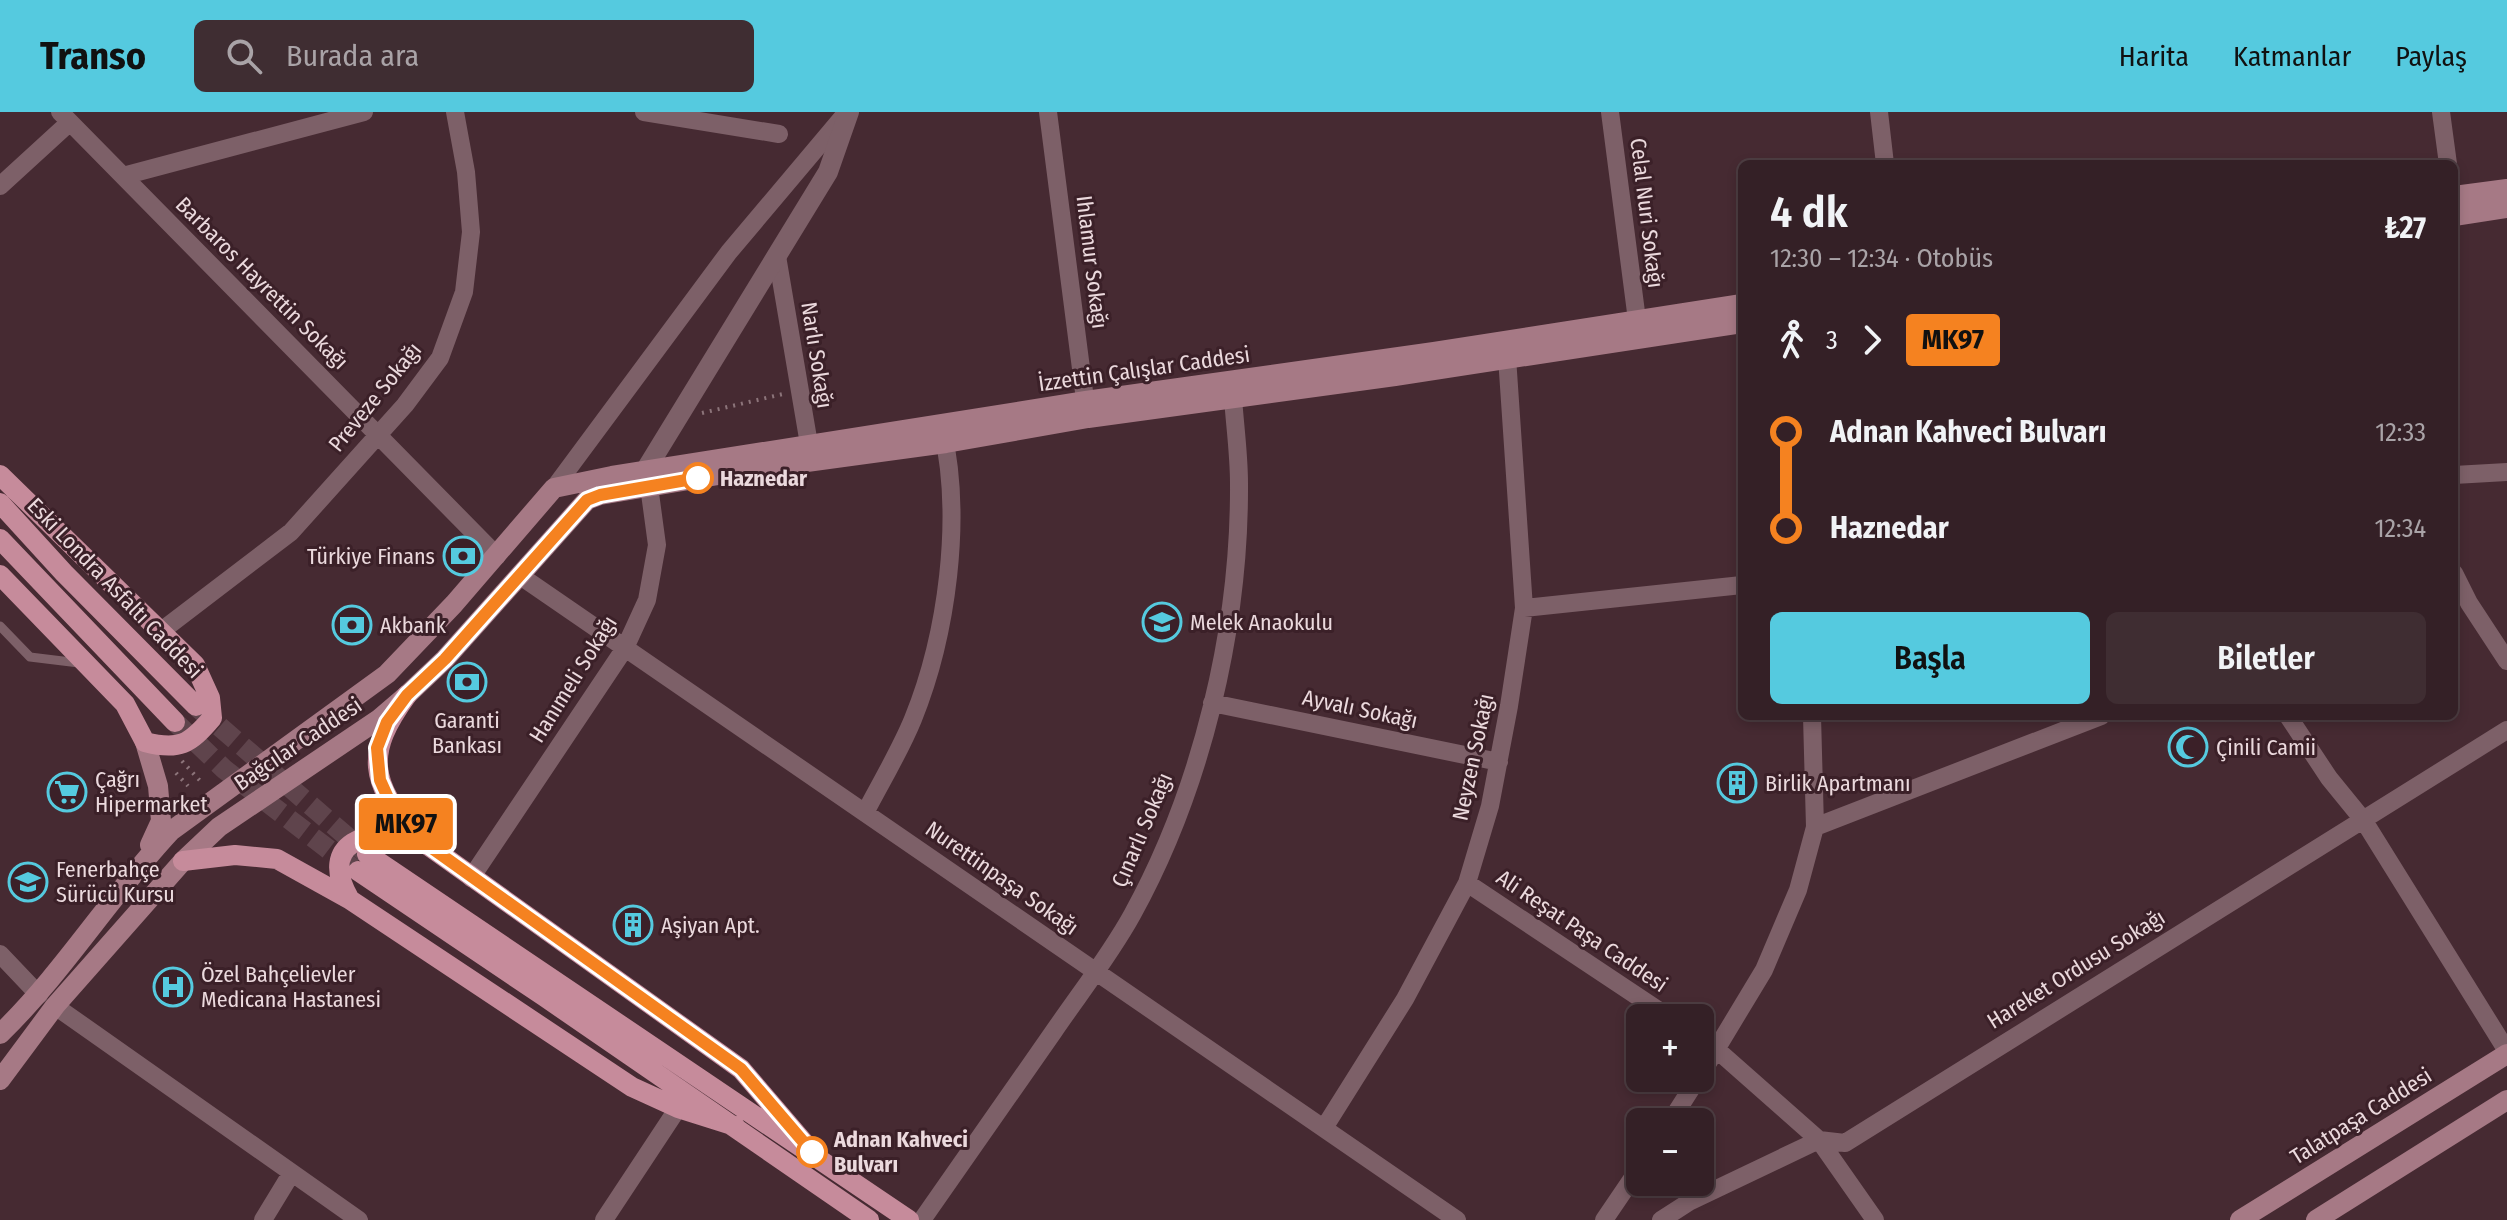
<!DOCTYPE html>
<html lang="tr">
<head>
<meta charset="utf-8">
<style>
  :root { --surface:#342026; --page:#3f2d32; --text:#f1f3f6; --muted:#a9a3a7; --line:#4e3e43; --accent:#55cadf }
  body { margin:0; font-family:"Fira Sans Condensed",sans-serif; background:var(--page); color:var(--text); height:100vh; display:flex; flex-direction:column; font-size:30px; white-space:nowrap }
  * { box-sizing:border-box; margin:0 }
  p { font-size:26px; color:var(--muted) }
  .icon { flex:none; width:44px; height:44px; fill:none; stroke:currentColor; stroke-width:2; stroke-linecap:round; stroke-linejoin:round }
  .map { position:relative; flex:1; overflow:hidden }
  .details { position:absolute; left:1738px; top:48px; width:720px; height:560px; display:flex; flex-direction:column; background:var(--surface); border-radius:12px; box-shadow:0 4px 12px #0003,0 0 0 2px var(--line) }
  .details>* { flex:none }
  .badge { padding:0 16px; border-radius:6px; font-size:28px; line-height:52px }
  .tools { position:absolute; left:1626px; top:892px; display:grid; gap:16px }
  .tools a { display:grid; place-items:center; width:88px; height:88px; border-radius:12px; background:var(--surface); box-shadow:0 4px 12px #0003,0 0 0 2px var(--line); font-size:40px }
  .map>.badge { position:absolute; translate:-50% -50%; box-shadow:0 0 0 4px #fff }
  .legs { display:flex; align-items:center; gap:12px; height:88px; padding:0 32px; font-size:26px }
  .legs p { margin-inline-start:auto }
  .headline { display:flex; align-items:center; justify-content:space-between; height:136px; padding:0 32px }
  h1 { font-size:44px; font-weight:600; line-height:60px }
  .button { display:flex; gap:16px; margin-top:auto; padding:16px 32px }
  .button a { flex:1; height:92px; border-radius:12px; background:var(--accent); color:#111; font-size:32px; font-weight:600; line-height:92px; text-align:center }
  .button a+a { background:var(--page); color:var(--text) }
  ul { padding:0 32px; list-style:none }
  li { display:flex; align-items:center; gap:28px; height:96px; font-size:30px }
  li i { display:grid; place-items:center; width:12px; height:100%; margin:0 10px; background:currentColor }
  li i::after { content:''; width:20px; height:20px; margin:-10px; border:6px solid; border-radius:50%; background:var(--surface) }
  li p { margin-inline-start:auto }
  li:first-child i { background:linear-gradient(#0000 50%,currentColor 0) }
  li:last-child i { background:linear-gradient(currentColor 50%,#0000 0) }
  header { display:flex; align-items:center; gap:48px; box-sizing:border-box; height:112px; padding:0 40px; background:var(--accent); color:#111 }
  header strong { font-size:38px }
  nav { display:flex; gap:44px; margin-inline-start:auto; font-size:28px }
  .search { width:560px; height:72px; background:var(--page); display:flex; align-items:center; gap:20px; box-sizing:border-box; padding:0 28px; border-radius:12px; color:var(--muted); font-size:30px }
  .map>svg:first-child { display:block }
</style>
</head>
<body>
<header>
<strong>Transo</strong>
<div class="search"><svg class="icon" aria-label="search" viewBox="0 0 24 24"><circle cx="10" cy="10" r="6"/><path d="M15 15l6 6"/></svg>Burada ara</div>
<nav><a>Harita</a><a>Katmanlar</a><a>Paylaş</a></nav>
</header>
<div class="map">
<svg width="2507" height="1108" viewBox="0 0 2507 1108">
  <rect width="100%" height="100%" fill="#462a32"/>
  <g fill="none" stroke-linecap="round" stroke-linejoin="round">
    <path stroke="#5f444c" stroke-width="20" stroke-dasharray="20 10" stroke-linecap="butt" d="M197 595 367 742
      M175 610 224 657 354 757"/>
    <path stroke="#8c747a" stroke-width="4" stroke-dasharray="2 6" stroke-linecap="butt" d="M702 301 783 282
      M182 649 203 672
      M176 661 188 674"/>
    <path stroke="#7d6068" stroke-width="9" d="M0 514 30 545 79 551"/>
    <path stroke="#7d6068" stroke-width="18" d="M60 0 497 444
      M644 0 779 22
      M1048 0 1087 303
      M1610 0 1637 208
      M1879 0 1885 52
      M2441 0 2448 52
      M123 64 364 0
      M0 74 70 10
      M777 144 811 344
      M2454 363 2507 360
      M554 376 729 140 847 0
      M2454 461 2469 491 2507 549
      M519 463 1457 1108
      M1524 496 1742 473
      M160 520 291 420 405 293 440 246 464 180 471 120 466 60 455 0
      M1212 591 1499 650
      M2288 604 2329 666 2364 709 2507 939
      M865 701C881 670 900 639 913 607 947 523 963 406 942 316
      M1815 715 2101 604
      M471 766 625 536 647 488 657 433 649 374
      M1467 771 1670 906
      M0 842 39 883
      M55 894 359 1108
      M1700 926 1716 937 1819 1028 1875 1108
      M1700 964 1764 858 1798 778 1815 715 1812 604
      M1670 1010 1698 966
      M1324 1016 1405 887 1467 771 1490 694 1509 594 1524 496 1507 245
      M263 1108 291 1062
      M604 1108 678 996
      M922 1108C966 1045 1010 982 1054 919 1080 881 1110 843 1132 803 1202 676 1240 516 1239 371 1239 343 1235 314 1233 286
      M1604 1108 1640 1055
      M1661 1108 1689 1090 1819 1028 1845 1031 2507 618"/>
    <path stroke="#7d6068" stroke-width="20" d="M648 370 645 359 828 60 849 0"/>
    <path stroke="#a67985" stroke-width="20" d="M2454 84 2507 77
      M2454 104 2507 96
      M145 630 158 674 161 709 150 733
      M0 922C64 860 110 784 171 719L387 562 454 492 554 376 612 364 1086 289 1434 240 1742 192
      M0 968 55 894 183 749 219 715 379 607 407 583 445 547 587 388 600 383 748 358 946 331 1088 306 1395 264 1742 211
      M2240 1108 2507 942
      M2316 1108 2507 988"/>
    <path stroke="#c68b9b" stroke-width="20" d="M0 363 195 553 210 586 212 606C190 632 179 639 145 630L125 592 0 463
      M0 391 64 461 196 594
      M0 427 175 610
      M407 583C364 642 370 669 415 724L741 957 812 1040
      M367 742 909 1108
      M183 749 235 743 277 747 349 787 632 975 678 996 735 1014
      M358 759 545 885 869 1108
      M349 786C317 730 369 716 415 724"/>
  </g>
  <g fill="none" stroke-linecap="round" stroke-linejoin="round">
    <g stroke="#fff" stroke-width="18">
      <path id="line-1" d="M698 366 600 383 587 388 445 547 407 583 387 610 377 636 380 668 393 697 415 724 741 957 812 1040"/>
    </g>
    <use href="#line-1" stroke="#f58220" stroke-width="12"/>
  </g>
  <defs>
    <g id="bank-ring" transform="scale(2)"><circle r="9.5" fill="#3b2028" stroke="#55cadf" stroke-width="1.5"/><path d="M-6-4H6V4H-6ZM0-2.3a2.3 2.3 0 1 0 0 4.6a2.3 2.3 0 1 0 0-4.6Z" fill="#55cadf"/></g>
    <g id="school-ring" transform="scale(2)"><circle r="9.5" fill="#3b2028" stroke="#55cadf" stroke-width="1.5"/><path d="M0-5L7-2L0 1L-7-2ZM-4 1L0 2.5L4 1V4Q0 6-4 4Z" fill="#55cadf"/></g>
    <g id="mosque-ring" transform="scale(2)"><circle r="9.5" fill="#3b2028" stroke="#55cadf" stroke-width="1.5"/><path d="M3.5-4.9A6 6 0 1 0 3.5 4.9A5 5 0 1 1 3.5-4.9Z" fill="#55cadf"/></g>
    <g id="building-ring" transform="scale(2)"><circle r="9.5" fill="#3b2028" stroke="#55cadf" stroke-width="1.5"/><path d="M-4-6H4V6H1V3H-1V6H-4ZM-2.5-4.3h1.7v1.8h-1.7ZM.8-4.3h1.7v1.8H.8ZM-2.5-1h1.7V.8h-1.7ZM.8-1h1.7V.8H.8Z" fill="#55cadf"/></g>
    <g id="supermarket-ring" transform="scale(2)"><circle r="9.5" fill="#3b2028" stroke="#55cadf" stroke-width="1.5"/><path d="M-6-5.5h2.5l.6 2H6L4.5 2H-2.5L-4.4-4H-6ZM-1.5 3.2a1.3 1.3 0 1 0 .1 0ZM3 3.2a1.3 1.3 0 1 0 .1 0Z" fill="#55cadf"/></g>
    <g id="hospital-ring" transform="scale(2)"><circle r="9.5" fill="#3b2028" stroke="#55cadf" stroke-width="1.5"/><path d="M-5-5h3v3.5h4V-5h3V5h-3V1.5h-4V5h-3Z" fill="#55cadf"/></g>
  </defs>
  <g fill-rule="evenodd">
    <use href="#bank-ring" x="463" y="444"/>
    <use href="#school-ring" x="1162" y="510"/>
    <use href="#bank-ring" x="352" y="513"/>
    <use href="#bank-ring" x="467" y="570"/>
    <use href="#mosque-ring" x="2188" y="635"/>
    <use href="#building-ring" x="1737" y="671"/>
    <use href="#supermarket-ring" x="67" y="680"/>
    <use href="#school-ring" x="28" y="770"/>
    <use href="#building-ring" x="633" y="813"/>
    <use href="#hospital-ring" x="173" y="875"/>
  </g>
  <g fill="#fff" stroke="#f58220" stroke-width="4">
    <circle cx="698" cy="366" r="14"/>
    <circle cx="812" cy="1040" r="14"/>
  </g>
  <g text-anchor="middle" dominant-baseline="central" stroke-width="6" stroke-linejoin="round" paint-order="stroke">
    <g font-size="22" fill="#ebd9dd" stroke="#3b2028">
      <text transform="translate(1647 101) rotate(83)">Celal Nuri Sokağı</text>
      <text transform="translate(1092 150) rotate(83)">Ihlamur Sokağı</text>
      <text transform="translate(262 171) rotate(45)">Barbaros Hayrettin Sokağı</text>
      <text transform="translate(817 243) rotate(81)">Narlı Sokağı</text>
      <text transform="translate(1144 257) rotate(-8)">İzzettin Çalışlar Caddesi</text>
      <text transform="translate(375 285) rotate(-51)">Preveze Sokağı</text>
      <text transform="translate(115 476) rotate(46)">Eski Londra Asfaltı Caddesi</text>
      <text transform="translate(573 567) rotate(-58)">Hanımeli Sokağı</text>
      <text transform="translate(1360 597) rotate(12)">Ayvalı Sokağı</text>
      <text transform="translate(298 632) rotate(-34)">Bağcılar Caddesi</text>
      <text transform="translate(1473 645) rotate(-78)">Neyzen Sokağı</text>
      <text transform="translate(1142 718) rotate(-67)">Çınarlı Sokağı</text>
      <text transform="translate(1002 766) rotate(35)">Nurettinpaşa Sokağı</text>
      <text transform="translate(1582 819) rotate(34)">Ali Reşat Paşa Caddesi</text>
      <text transform="translate(2076 857) rotate(-32)">Hareket Ordusu Sokağı</text>
      <text transform="translate(2361 1004) rotate(-32)">Talatpaşa Caddesi</text>
    </g>
    <g font-size="22" font-weight="bold" fill="#ebd9dd" stroke="#3b2028" text-anchor="start">
      <text x="720" y="366">Haznedar</text>
      <text x="834" y="1027">Adnan Kahveci<tspan x="834" dy="25">Bulvarı</tspan></text>
    </g>
    <g font-size="22" fill="#ebd9dd" stroke="#3b2028" text-anchor="start">
      <text x="435" y="444" text-anchor="end">Türkiye Finans</text>
      <text x="1190" y="510">Melek Anaokulu</text>
      <text x="380" y="513">Akbank</text>
      <text x="467" y="608" text-anchor="middle">Garanti<tspan x="467" dy="25">Bankası</tspan></text>
      <text x="2216" y="635">Çinili Camii</text>
      <text x="95" y="667">Çağrı<tspan x="95" dy="25">Hipermarket</tspan></text>
      <text x="1765" y="671">Birlik Apartmanı</text>
      <text x="56" y="757">Fenerbahçe<tspan x="56" dy="25">Sürücü Kursu</tspan></text>
      <text x="661" y="813">Aşiyan Apt.</text>
      <text x="201" y="862">Özel Bahçelievler<tspan x="201" dy="25">Medicana Hastanesi</tspan></text>
    </g>
  </g>
</svg>
<div class="tools">
<a>+</a>
<a>−</a>
</div>
<b class="badge" style="left:406px;top:712px;background:#f58220;color:#111">MK97</b>
<section class="details">
<div class="headline"><div><h1>4 dk</h1><p>12:30 – 12:34 · Otobüs</p></div><b>₺27</b></div>
<div class="legs"><svg class="icon" aria-label="walk" viewBox="0 0 24 24"><circle cx="13" cy="4" r="2"/><path d="M13 8l-2 6 4 7M11 14l-3 7M7 12l3-4h3l4 4"/></svg>3<svg class="icon" aria-label="forward" viewBox="0 0 24 24"><path d="M9 5l7 7-7 7"/></svg><b class="badge" style="background:#f58220;color:#111">MK97</b></div>
<ul>
<li><i style="color:#f58220"></i><b>Adnan Kahveci Bulvarı</b><p>12:33</p></li>
<li><i style="color:#f58220"></i><b>Haznedar</b><p>12:34</p></li>
</ul>
<div class="button"><a>Başla</a><a>Biletler</a></div>
</section>
</div>
</body>
</html>
